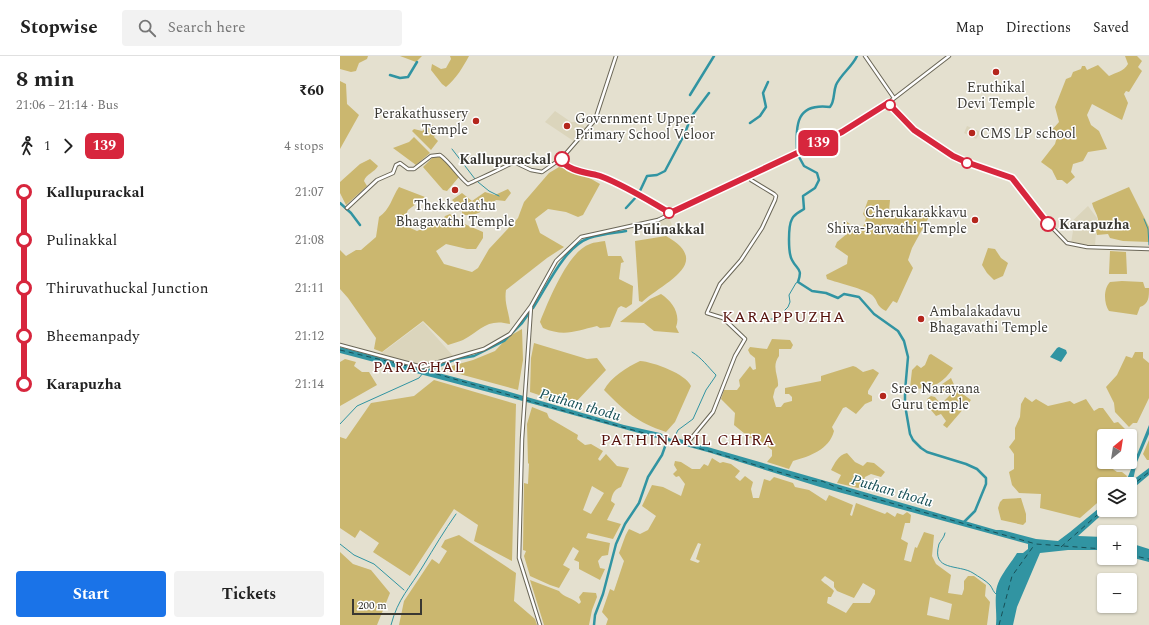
<!DOCTYPE html>
<html lang="en">
<head>
<meta charset="utf-8">
<style>
  :root { --surface:#fff; --page:#f2f2f2; --text:#222; --muted:#767676; --line:#e0e0e0; --accent:#1a73e8 }
  body { margin:0; font-family:Spectral,serif; background:var(--page); color:var(--text); height:100vh; display:flex; flex-direction:column; font-size:15px; white-space:nowrap }
  * { box-sizing:border-box; margin:0 }
  p { font-size:13px; color:var(--muted) }
  .icon { flex:none; width:22px; height:22px; fill:none; stroke:currentColor; stroke-width:2; stroke-linecap:round; stroke-linejoin:round }
  .map { position:relative; flex:1; overflow:hidden }
  .panel { display:flex; flex-direction:column; background:var(--surface); width:340px }
  .panel>* { flex:none }
  .badge { padding:0 8px; border-radius:6px; font-size:14px; line-height:26px }
  .needle { width:26px; rotate:30deg }
  .tools { position:absolute; left:757px; top:373px; display:grid; gap:8px }
  .tools a { display:grid; place-items:center; width:40px; height:40px; border-radius:4px; background:var(--surface); box-shadow:0 1px 3px #0004; font-size:20px }
  .scale { position:absolute; left:12px; bottom:10px; width:70px; box-sizing:border-box; padding-left:4px; border:2px solid #3a3832; border-top:0; font-size:11px; line-height:14px; white-space:nowrap; color:#3a3832; -webkit-text-stroke:3px #fff; paint-order:stroke }
  .map>.badge { position:absolute; translate:-50% -50%; box-shadow:0 0 0 2px #fff }
  .legs { display:flex; align-items:center; gap:6px; height:44px; padding:0 16px; font-size:13px }
  .legs p { margin-inline-start:auto }
  .headline { display:flex; align-items:center; justify-content:space-between; height:68px; padding:0 16px }
  h1 { font-size:22px; font-weight:700; line-height:30px }
  .primary-button { display:flex; gap:8px; margin-top:auto; padding:8px 16px }
  .primary-button a { flex:1; height:46px; border-radius:4px; background:var(--accent); color:#fff; font-size:16px; font-weight:700; line-height:46px; text-align:center }
  .primary-button a+a { background:var(--page); color:var(--text) }
  ul { padding:0 16px; list-style:none }
  li { display:flex; align-items:center; gap:14px; height:48px; font-size:15px }
  li i { display:grid; place-items:center; width:6px; height:100%; margin:0 5px; background:currentColor }
  li i::after { content:''; width:10px; height:10px; margin:-5px; border:3px solid; border-radius:50%; background:var(--surface) }
  li p { margin-inline-start:auto }
  li:first-child i { background:linear-gradient(#0000 50%,currentColor 0) }
  li:last-child i { background:linear-gradient(currentColor 50%,#0000 0) }
  header { display:flex; align-items:center; gap:24px; box-sizing:border-box; height:56px; padding:0 20px; background:var(--surface); border-bottom:1px solid var(--line) }
  header strong { font-size:19px }
  nav { display:flex; gap:22px; margin-inline-start:auto; font-size:14px }
  .search { width:280px; height:36px; background:var(--page); display:flex; align-items:center; gap:10px; box-sizing:border-box; padding:0 14px; border-radius:4px; color:var(--muted); font-size:15px }
  main { display:flex; flex:1; min-height:0 }
  .map>svg:first-child { display:block }
</style>
</head>
<body>
<header>
<strong>Stopwise</strong>
<div class="search"><svg class="icon" aria-label="search" viewBox="0 0 24 24"><circle cx="10" cy="10" r="6"/><path d="M15 15l6 6"/></svg>Search here</div>
<nav><a>Map</a><a>Directions</a><a>Saved</a></nav>
</header>
<main>
<section class="panel">
<div class="headline"><div><h1>8 min</h1><p>21:06 – 21:14 · Bus</p></div><b>₹60</b></div>
<div class="legs"><svg class="icon" aria-label="walk" viewBox="0 0 24 24"><circle cx="13" cy="4" r="2"/><path d="M13 8l-2 6 4 7M11 14l-3 7M7 12l3-4h3l4 4"/></svg>1<svg class="icon" aria-label="forward" viewBox="0 0 24 24"><path d="M9 5l7 7-7 7"/></svg><b class="badge" style="background:#d7263d;color:#fff">139</b><p>4 stops</p></div>
<ul>
<li><i style="color:#d7263d"></i><b>Kallupurackal</b><p>21:07</p></li>
<li><i style="color:#d7263d"></i><span>Pulinakkal</span><p>21:08</p></li>
<li><i style="color:#d7263d"></i><span>Thiruvathuckal Junction</span><p>21:11</p></li>
<li><i style="color:#d7263d"></i><span>Bheemanpady</span><p>21:12</p></li>
<li><i style="color:#d7263d"></i><b>Karapuzha</b><p>21:14</p></li>
</ul>
<div class="primary-button"><a>Start</a><a>Tickets</a></div>
</section>
<div class="map">
<svg width="809" height="569" viewBox="0 0 809 569">
  <rect width="100%" height="100%" fill="#e4e0cf"/>
  <path fill="#dbd5bc" d="M215 55 231 66H239L247 73 235 86 205 66Z
    M627 70 641 76 636 83 624 77Z
    M748 150 757 162 755 190 731 187 733 175 726 171Z
    M328 160 332 169 328 173 323 174 318 165Z
    M83 266 114 301 82 310 39 299Z"/>
  <path fill="#cbb76f" fill-rule="evenodd" d="M0 0H28L27 3 19 7 16 15 11 16 0 13Z
    M60 0H82L76 6Z
    M110 0H129C123 11 116 23 106 31L102 28 91 14 92 8 101 13 106 12 111 3Z
    M785 0H797L802 5 798 11 802 15 789 36 786 35 784 38 788 47 782 64 752 48 747 59 751 69 759 75 767 93 748 96 743 105 733 108 731 116 735 121 727 128 722 124H717L712 114 701 106 715 88 717 81 711 75 719 66 715 51 726 23 731 21 733 16 741 13 742 10H745L747 14 758 9 769 20C777 16 783 16 788 8Z
    M0 25 6 28 7 48 19 59 0 93Z
    M92 69 103 76 102 78 96 77 94 81 98 85 91 94 72 75 74 73 82 75Z
    M74 81 90 97 76 109 53 92 69 86Z
    M100 100 119 121 107 135 103 134 83 111 93 101Z
    M30 103 38 110C35 116 26 118 24 125L27 130 6 149 0 137V126L20 108Z
    M219 111 246 120 260 128 243 159 238 161 226 156 208 153 195 163 200 177 224 191 207 202 166 234C164 248 169 255 170 268 147 262 141 274 123 284 119 286 113 287 108 289L83 265 42 296 34 293 36 282 8 242 0 233V194L6 200 16 194H21L36 181 39 161C50 154 52 141 59 131L85 141 68 154 64 163 66 170 77 175 103 163 105 160 110 158 120 166 143 176V182L136 193H127L106 188 96 195 104 208 132 216 138 212 149 193 178 162 184 146 209 117Z
    M789 131 809 171V186L783 185 770 182 768 178 757 179C755 173 758 168 758 163 757 158 753 152 752 147Z
    M168 133 171 137 165 145 156 144C147 152 135 163 122 158V154L112 144 122 137 132 145 145 136 155 139Z
    M528 144H550L549 155 552 160 572 163 578 155 589 161 572 192 568 204 573 212 557 247 553 245 546 255C535 249 539 246 532 239 525 233 498 227 487 223L486 219 507 208 508 200 495 191 497 186 508 177 506 172 502 169 506 165 519 175 524 169 526 162 523 158Z
    M326 180C374 207 324 226 302 246L299 245 295 185Z
    M265 185 268 200H281L284 206 281 207 279 223 293 230 292 248 286 252 281 250 278 252 270 271 260 272 257 270C236 275 224 281 203 272L200 266C208 246 228 195 250 188 254 186 260 186 265 185Z
    M648 192 655 193 661 202 668 207 663 220 654 224 647 217 642 209Z
    M770 195 786 196 787 218H769Z
    M782 225 803 226 805 232H809C809 241 809 248 800 251L797 259 769 255C764 248 763 233 770 226Z
    M321 238C332 245 341 258 336 271L339 277 314 275 304 267 280 266 310 243Z
    M182 273 183 304 178 334 101 313 133 304 155 295 168 281Z
    M432 283 450 284 453 289 451 293H439V300C431 311 439 320 438 330L435 333 433 341 436 351H441L444 347 452 345V341L449 338H445V332L481 325V320L513 310 516 311 523 316 533 313 539 317 528 335V338L532 340V345L525 348 516 358 506 351 503 352 492 371 494 375C489 394 470 400 453 405L449 413 427 406 432 400V394L418 383 410 382 394 369 395 357 381 343 384 334H397L400 330 399 324 410 310 413 314 416 313 415 302 410 298 408 294 410 291 427 293Z
    M194 287 247 303 257 302 266 314 235 347 226 348 190 336 191 302Z
    M795 296H803V302L809 307V342L797 367H793L789 371 775 356 774 347 766 331 777 319 786 300 792 302Z
    M591 298 613 312C603 328 589 335 570 332L572 314 577 309 581 312 585 309 589 299Z
    M5 303 16 306 14 310 22 316H29L37 329 0 350V306Z
    M300 305C314 306 346 318 351 330L335 366 326 376C296 366 286 356 264 334 271 321 287 311 300 305Z
    M611 322 616 333 631 344 607 372 603 369 606 365 601 358 596 360 591 354 587 343 591 340 595 341 599 346H603L610 339V335L607 334 596 337 592 335Z
    M94 324 176 348 172 505 134 485 138 469 114 453 70 520 33 496 39 487 20 474 15 482 0 472V381L6 383 31 347 74 340Z
    M685 341 692 346 696 343 708 350 730 345 734 348 746 343 754 355 759 352H763L774 367 778 366 792 380 790 388V380H764V406H772L770 411 777 416H782L787 420 783 428 778 424 775 428H764V441L740 462 700 452 701 438 679 437 672 429 669 416 674 413V398L669 391 675 383V372L680 361 681 348Z
    M192 351 207 357 209 362 238 379 237 383 245 389 251 388 263 395 258 403 260 405 266 398 277 410 289 412 281 431C274 433 272 439 271 445L275 448 267 464 281 468 273 483 248 477 246 482 270 487 268 499 262 500 258 505 260 512 265 513 260 524 239 513V506L234 504 239 495 233 491 223 509 230 513 219 532 210 529 190 520 184 500 186 495 183 494 184 427 188 428 189 408 188 407 187 368ZM252 430 264 437 251 458 243 454Z
    M809 384V404H807L803 398Z
    M507 397 515 406 523 410 527 406 534 407 545 416 541 421 531 418 525 421 522 430 518 432 497 427 501 419 491 414C495 407 498 399 507 397Z
    M372 402 380 407 383 406 391 408 400 415 395 421 400 425 405 420 413 426 411 433 413 442H419L424 423 430 425 434 421 453 427 455 431 469 434 486 445 489 439 513 449 510 459 512 460 516 447 545 458 547 456 555 461 557 457 563 459 567 456 571 459 570 467H565L561 483 568 487 564 504 571 506 575 491 577 492 584 476 594 479 592 500 596 508 611 519 608 537 622 539 624 533V525L628 520H634L646 529 645 540 650 546 647 569H266L268 563 262 556 270 533 274 535 284 505 279 497C283 488 284 481 289 473L300 478 308 474 316 460 302 450 312 429 323 431 341 440 345 428 339 420 336 421 333 418 337 414 334 409 335 405 341 406 352 413H360L364 408 368 410ZM358 487 361 488 356 503 360 505 358 507 350 504ZM485 520 494 526V531L497 535 514 542 523 527 535 534V538L530 547H513L506 557 487 547 488 541H491L494 535C490 530 486 529 481 524ZM590 541 612 548 609 564 587 559Z
    M681 442 686 458V466L683 469 661 464 658 452 660 446 663 443Z
    M119 479 176 517 174 545 195 563 197 569H59L64 545 92 503 99 508 107 495 101 491 105 484Z
    M0 496 13 508 31 514 50 537 37 569H0Z
    M190 524 219 535C223 541 233 542 239 548L241 546 239 541 243 536 256 537 257 541 252 554 249 569H204Z"/>
  <path fill="#3194a2" d="M0 291 163 334 284 369 320 377 331 383 333 381 656 474H662L696 483 718 485 730 476 764 448V454H767L738 480 764 481V494H728L700 497 677 551 673 569H656C657 558 655 549 656 538 656 523 670 509 677 497H683L688 493V488L480 431 371 397 179 344 0 297Z
    M719 291 726 294 727 297 721 306 710 301 717 292Z
    M809 369V378L797 406 793 424 809 412V419L790 435V428H785Z
    M790 487 809 493V506L790 501Z"/>
  <g fill="none" stroke-linecap="round" stroke-linejoin="round">
    <path stroke="#3194a2" stroke-width="1" d="M112 93 135 123
      M138 126 149 135 159 140
      M804 163 808 173 809 189
      M431 263H436L448 251 450 246 449 239 456 227 458 226
      M0 368 17 350 79 322 83 317
      M334 382 338 374 353 363 366 334 375 321 376 319C368 311 362 302 352 296
      M605 477C604 482 601 484 599 488 591 516 619 508 633 517 639 521 645 524 650 529 653 533 653 536 657 539
      M0 488 14 499 34 508 64 534
      M51 569C58 542 70 532 83 510 94 492 104 475 116 458"/>
    <path stroke="#3194a2" stroke-width="2.5" d="M50 19 60 22 68 21 77 6
      M350 39 374 0
      M410 67 420 60 426 51 423 37 428 26
      M345 77 351 61 369 37
      M457 94C456 68 456 47 490 51 495 45 493 37 496 29 501 18 512 11 517 0
      M458 99 464 110 477 117 479 124 475 132 463 140 464 153C460 156 454 158 452 163 448 170 448 197 452 204 457 214 463 212 458 226L472 235 486 237 498 242 504 238 519 241 534 258 558 275 564 285 568 301 565 335V349L570 378 573 384 581 392 587 396 626 408 637 413 646 422V428L635 455 623 467
      M299 137 307 120 317 119 325 115 343 81
      M0 147 11 157 20 169
      M286 152 297 140
      M193 252C207 231 224 191 249 182 261 178 274 177 286 175
      M87 315 116 303 134 300 164 285 182 267 189 257
      M254 569 255 559 263 538 276 488 285 468 299 447 308 421 322 399 327 385"/>
    <path stroke="#185057" stroke-width="1" stroke-dasharray="5 4" stroke-linecap="butt" d="M0 294 76 312 183 343
      M186 344C251 363 317 380 382 399 399 403 470 428 482 425L498 432 696 488 764 493
      M790 431 809 416
      M721 491 764 453
      M790 499 809 503
      M659 569 672 520 695 488"/>
    <g stroke="#6a6657" stroke-width="4.5">
      <path id="secondary" d="M525 0 554 42
        M548 47 574 74 613 100 674 123 699 158 727 187 747 191 809 193
        M222 102 223 105C229 113 241 115 251 118 279 126 305 142 330 157
        M7 152 37 124 53 117 56 109 60 107 68 113H74L91 100 100 99C111 107 117 119 128 128 143 121 159 114 174 106L191 114 202 116 222 102 255 64 276 0
        M191 251 182 383 179 502 200 569
        M0 289 82 311 144 293 170 278 191 250 216 205 241 181 318 164 502 76 548 47 609 0
        M349 385 373 356 395 300 405 283 383 262 367 257 380 228 401 204 422 172 435 144 436 140 434 138 411 124 409 120"/>
    </g>
    <use href="#secondary" stroke="#fff" stroke-width="2.5"/>
  </g>
  <g fill="none" stroke-linecap="round" stroke-linejoin="round">
    <g stroke="#fff" stroke-width="9">
      <path id="line-1" d="M222 103C225 115 250 117 260 120 282 128 310 145 330 157L502 76 548 47 574 74 613 100 626 106 672 122 708 168"/>
    </g>
    <use href="#line-1" stroke="#d7263d" stroke-width="6"/>
  </g>
  <g fill="#b4261c" stroke="#fff" stroke-width="1.5">
    <circle cx="656" cy="16" r="4"/>
    <circle cx="136" cy="65" r="4"/>
    <circle cx="227" cy="70" r="4"/>
    <circle cx="632" cy="77" r="4"/>
    <circle cx="115" cy="134" r="4"/>
    <circle cx="635" cy="164" r="4"/>
    <circle cx="581" cy="263" r="4"/>
    <circle cx="543" cy="340" r="4"/>
  </g>
  <g fill="#fff" stroke="#d7263d" stroke-width="2">
    <circle cx="550" cy="49" r="5"/>
    <circle cx="222" cy="103" r="7"/>
    <circle cx="627" cy="107" r="5"/>
    <circle cx="329" cy="157" r="5"/>
    <circle cx="708" cy="168" r="7"/>
  </g>
  <g text-anchor="middle" dominant-baseline="central" stroke-width="3" stroke-linejoin="round" paint-order="stroke">
    <g font-size="14" fill="#3a3832" stroke="#fff" text-anchor="start">
      <text x="656" y="31" text-anchor="middle">Eruthikal<tspan x="656" dy="16">Devi Temple</tspan></text>
      <text x="128" y="57" text-anchor="end">Perakathussery<tspan x="128" dy="16">Temple</tspan></text>
      <text x="235" y="62">Government Upper<tspan x="235" dy="16">Primary School Veloor</tspan></text>
      <text x="640" y="77">CMS LP school</text>
      <text x="115" y="149" text-anchor="middle">Thekkedathu<tspan x="115" dy="16">Bhagavathi Temple</tspan></text>
      <text x="627" y="156" text-anchor="end">Cherukarakkavu<tspan x="627" dy="16">Shiva-Parvathi Temple</tspan></text>
      <text x="589" y="255">Ambalakadavu<tspan x="589" dy="16">Bhagavathi Temple</tspan></text>
      <text x="551" y="332">Sree Narayana<tspan x="551" dy="16">Guru temple</tspan></text>
    </g>
    <g font-size="14" font-weight="bold" fill="#3a3832" stroke="#fff" text-anchor="end">
      <text x="211" y="103">Kallupurackal</text>
      <text x="719" y="168" text-anchor="start">Karapuzha</text>
      <text x="329" y="173" text-anchor="middle">Pulinakkal</text>
    </g>
    <g font-size="15" letter-spacing="1" fill="#55110b" stroke="#fff">
      <text x="79" y="311">PARACHAL</text>
    </g>
    <g font-size="15" font-style="italic" fill="#185057" stroke="#fff">
      <text transform="translate(240 349) rotate(16)">Puthan thodu</text>
      <text transform="translate(552 435) rotate(16)">Puthan thodu</text>
    </g>
    <g font-size="16" letter-spacing="1" fill="#55110b" stroke="#fff">
      <text x="444" y="261">KARAPPUZHA</text>
      <text x="348" y="384">PATHINARIL CHIRA</text>
    </g>
  </g>
</svg>
<div class="tools">
<a><svg class="needle" viewBox="-14 -14 28 28"><path d="M0-13l5 13h-10z" fill="#e53935"/><path d="M0 13l5-13h-10z" fill="#767676"/></svg></a>
<a><svg class="icon" aria-label="layers" viewBox="0 0 24 24"><path d="M12 4l9 5-9 5-9-5zM3 14l9 5 9-5"/></svg></a>
<a>+</a>
<a>−</a>
</div>
<div class="scale">200 m</div>
<b class="badge" style="left:478px;top:87px;background:#d7263d;color:#fff">139</b>
</div>
</main>
</body>
</html>
